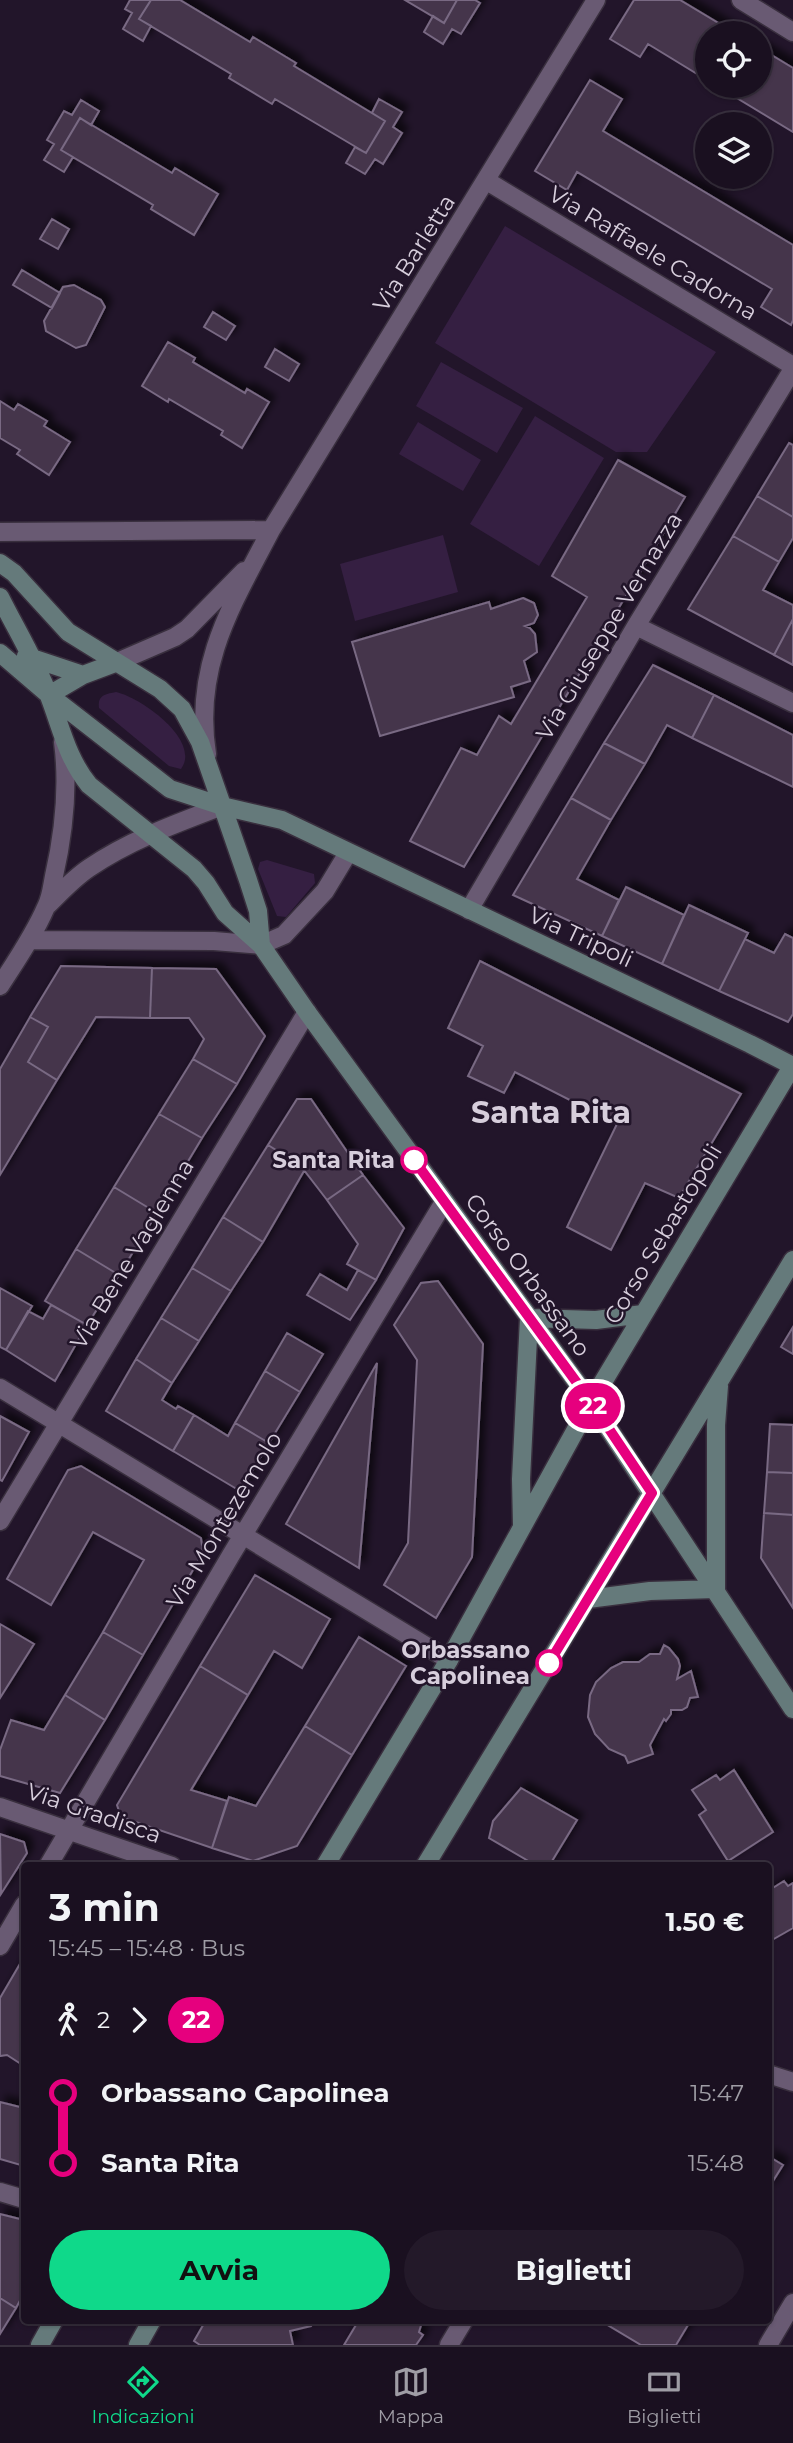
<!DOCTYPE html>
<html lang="it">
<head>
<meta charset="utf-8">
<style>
  :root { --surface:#1a1020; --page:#231929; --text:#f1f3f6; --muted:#9f9da5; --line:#38303e; --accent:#0fd98a }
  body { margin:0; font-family:Montserrat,sans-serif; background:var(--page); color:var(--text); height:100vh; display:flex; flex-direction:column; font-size:26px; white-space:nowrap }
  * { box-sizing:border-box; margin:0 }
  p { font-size:23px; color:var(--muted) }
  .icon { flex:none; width:38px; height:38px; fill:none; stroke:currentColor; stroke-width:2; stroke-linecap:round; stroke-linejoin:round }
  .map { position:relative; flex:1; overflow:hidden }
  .drawer { position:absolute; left:21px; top:1862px; width:751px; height:462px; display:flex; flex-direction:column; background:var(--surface); border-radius:7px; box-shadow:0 2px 5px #0004,0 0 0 2px var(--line) }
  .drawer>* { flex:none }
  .badge { padding:0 14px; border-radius:23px; font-size:24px; line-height:46px }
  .buttons { position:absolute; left:695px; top:21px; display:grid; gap:14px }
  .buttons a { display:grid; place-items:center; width:77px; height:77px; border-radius:50%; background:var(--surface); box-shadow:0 2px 5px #0004,0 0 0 2px var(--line); font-size:35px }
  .map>.badge { position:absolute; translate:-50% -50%; box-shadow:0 0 0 4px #fff }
  .legs { display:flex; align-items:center; gap:10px; height:77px; padding:0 28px; font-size:23px }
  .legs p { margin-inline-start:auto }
  .overview { display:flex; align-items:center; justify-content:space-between; height:119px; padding:0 28px }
  h1 { font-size:38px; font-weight:700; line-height:52px }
  .action { display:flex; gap:14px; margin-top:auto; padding:14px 28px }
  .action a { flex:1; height:80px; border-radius:42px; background:var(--accent); color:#111; font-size:28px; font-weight:700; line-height:80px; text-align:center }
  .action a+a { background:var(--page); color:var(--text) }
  ul { padding:0 28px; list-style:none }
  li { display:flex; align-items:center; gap:24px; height:70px; font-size:26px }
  li i { display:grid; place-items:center; width:10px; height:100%; margin:0 9px; background:currentColor }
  li i::after { content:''; width:18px; height:18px; margin:-9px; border:5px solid; border-radius:50%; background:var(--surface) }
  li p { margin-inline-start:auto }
  li:first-child i { background:linear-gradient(#0000 50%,currentColor 0) }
  li:last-child i { background:linear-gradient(currentColor 50%,#0000 0) }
  .tabs { display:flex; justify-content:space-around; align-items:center; height:98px; border-top:2px solid var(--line); background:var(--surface); font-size:19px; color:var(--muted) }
  .tabs a { display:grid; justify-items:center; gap:4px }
  .tabs .on { color:var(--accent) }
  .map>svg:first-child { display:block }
</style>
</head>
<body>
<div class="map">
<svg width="793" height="2345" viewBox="0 0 793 2345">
  <defs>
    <filter id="shadow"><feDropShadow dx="6" dy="-6" stdDeviation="3.5" flood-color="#0009"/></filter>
  </defs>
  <rect width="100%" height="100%" fill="#22152a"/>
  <path fill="#351f42" d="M505 226 716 352 647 452H616L435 343Z
    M441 362 523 408 497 453 416 406Z
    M535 416 604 458 539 566 470 524Z
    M418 422 481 460 463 491 399 454Z
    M443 535 458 592 355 621 340 564Z
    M116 692C140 697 202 740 181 769L169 766 99 708C97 695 106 694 116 692Z
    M267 860 314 874 315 883 286 917 277 916 258 869 260 862Z"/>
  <path fill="#44364c" stroke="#796983" stroke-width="2" filter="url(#shadow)" d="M130 0H151L139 19 151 26 143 41 123 29 132 13 125 9Z
    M151 0H180L250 42 253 37 296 63 294 66 385 121 366 153 275 99 272 104 229 78 231 74 139 19Z
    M405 0H457L444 23Z
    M457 0H475L480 3 461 34 452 29 443 44 424 32 433 16 444 23Z
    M634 0H680L735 33H707V80L648 44 640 57 610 39Z
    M760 48 793 68V132L717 86H760Z
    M590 80 622 99 603 131 793 245V320L791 325 761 307 772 289 577 172 567 190 535 171Z
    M379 99 402 112 393 127 402 133 383 164 375 159 365 174 346 163 355 147 366 153 385 121 372 113Z
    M81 100 99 111 91 125 80 118 61 150 73 157 64 172 44 160 54 144 47 140 64 111 72 115Z
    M80 118 172 173 175 168 218 194 194 235 151 209 153 205 61 150Z
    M52 219 69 229 58 249 40 239Z
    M22 270 60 293 52 308 13 285Z
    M74 285 101 300 105 307 86 345 76 348 46 331 44 321 63 287Z
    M213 312 235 326 226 340 204 327Z
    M168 342 195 358 193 362 245 393 247 389 269 402 242 448 221 435 223 431 169 399 168 402 142 386Z
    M275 349 299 364 289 381 265 367Z
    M0 401 14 410 18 404 47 421 44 426 70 442 49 475 17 454 20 450 0 438Z
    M789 443 793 445V517L757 496Z
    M618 460 685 497 464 867 410 841 461 748 477 755 499 716 511 724 587 597 552 576Z
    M757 496 793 517V538L779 562 733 536Z
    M733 536 779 562 763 590 793 605V619L774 655 688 609Z
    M523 598 534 603 538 615 534 623 525 626 530 628 535 634 537 652 524 661 530 681 511 687 514 697 380 736 352 642 489 602 491 609Z
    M793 619V665L774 655Z
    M653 665 714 695 692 738 667 725 645 764 604 743Z
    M714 695 793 735V787L692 738Z
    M604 743 645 764 611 820 571 798Z
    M571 798 611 820 577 879 619 900 602 936 513 895Z
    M626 887 684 915 662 964 602 936Z
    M689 905 748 933 719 991 662 964Z
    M785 934 793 938V1014L788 1022 719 991 745 939 774 953Z
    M480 961 741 1094 679 1198 645 1183 611 1250 567 1227 617 1124 515 1072 504 1093 468 1076 483 1046 448 1028Z
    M61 966 152 968 150 1018 96 1017 57 1080 28 1062 48 1027 30 1017Z
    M152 968 216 969 265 1036 237 1084 193 1059 204 1039 189 1018H150Z
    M30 1017 48 1027 28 1062 57 1080 0 1175V1069Z
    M193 1059 237 1084 202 1138 159 1114Z
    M297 1099H311L363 1175 327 1200 300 1165 268 1145Z
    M159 1114 202 1138 157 1213 114 1187Z
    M268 1145 300 1165 304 1171 263 1242 223 1217Z
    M363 1175 404 1228 376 1280 347 1264 358 1244 327 1200Z
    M114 1187 157 1213 119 1275 76 1249Z
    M223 1217 263 1242 231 1291 192 1268Z
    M76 1249 119 1275 87 1325 45 1301Z
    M192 1268 231 1291 199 1341 161 1318Z
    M358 1270 376 1280 350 1320 307 1295 320 1274 347 1290Z
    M438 1281 483 1344 472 1557 436 1618 384 1585 408 1543 417 1360 394 1325 421 1283Z
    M0 1288 32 1306 6 1350 0 1347Z
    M51 1305 87 1325 55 1381 6 1350 28 1311 43 1319Z
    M161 1318 199 1341 172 1383 136 1359Z
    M793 1327V1354L781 1347Z
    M287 1333 323 1354 300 1392 265 1371Z
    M136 1359 172 1383 162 1400 176 1409 178 1406 194 1415 173 1451 106 1411Z
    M377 1363 359 1568 286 1524Z
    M265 1371 300 1392 269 1443 235 1423Z
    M194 1415 228 1436 235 1423 269 1443 240 1491 173 1451Z
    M0 1416 29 1432 2 1481 0 1480Z
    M770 1424 793 1425V1473L767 1472Z
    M81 1466 201 1538 203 1553 143 1655 103 1632 144 1560 93 1532 51 1605 7 1579 68 1470Z
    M767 1472 793 1473V1515L764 1513Z
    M764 1513 793 1515V1608L761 1558Z
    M255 1575 330 1619 302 1668 274 1651 248 1695 200 1666Z
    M0 1624 34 1644 0 1698Z
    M103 1632 143 1655 105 1720 65 1695Z
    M359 1637 406 1666 352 1755 305 1726Z
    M664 1645 669 1648 678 1659 680 1666 677 1679 691 1671 698 1697 690 1698 687 1707 682 1710H671V1714L666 1721 664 1719 650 1745 653 1754 628 1763 625 1756 609 1749 595 1734 588 1717 590 1695 596 1682 611 1668 623 1662H639L650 1654H660Z
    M200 1666 248 1695 191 1790 227 1801 212 1848 121 1817 117 1805Z
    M65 1695 105 1720 60 1793 0 1776V1750L11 1720 44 1730Z
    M305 1726 352 1755 297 1846 253 1861 212 1848 229 1797 256 1806Z
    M734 1770 773 1832 728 1861 699 1815 706 1810 692 1790 716 1775 720 1780Z
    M521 1788 577 1820 549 1866H537L489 1838 493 1821Z
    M0 1834 24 1842 27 1853 1 1894Z
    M784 1881 788 1886 793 1883V1928L772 1940 768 1934V1891Z
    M24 1957V2066L7 2055 0 2056V1998Z
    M0 2102 24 2108V2166L0 2159Z
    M768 2156 783 2165 768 2189Z
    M0 2214 24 2220V2293L16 2308 0 2298Z
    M0 2298 16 2308 0 2334Z
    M206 2320H314V2321L311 2326 290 2331 293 2345H200L194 2341Z
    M359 2320H415L422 2322 419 2332 423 2335 416 2345H344Z
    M608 2320H691L676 2345H641L606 2324Z"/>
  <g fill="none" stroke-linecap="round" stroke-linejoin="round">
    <g stroke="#392f3e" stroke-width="21">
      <path id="street" d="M741 0 793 32
        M487 181 793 366
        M0 532 271 530
        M636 626 793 703
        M115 663 175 637 187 629 244 571
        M207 754C193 666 232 605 271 530L596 0
        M48 905C61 892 74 878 89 868 128 841 177 823 222 806
        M469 910 636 626 793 369
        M29 940 214 941 261 945 284 935 325 891 348 853
        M0 986C16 961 34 935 46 907 51 898 52 886 54 876 64 832 69 788 63 742
        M0 1388 449 1660
        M0 1521 307 1012
        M0 1807 172 1866
        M48 1866 231 1555 444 1202
        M0 1946 24 1905
        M768 2074 793 2082
        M0 2192 24 2199
        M449 2345 464 2320
        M768 2345 793 2303"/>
    </g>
    <g stroke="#392f3e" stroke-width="21">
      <path id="secondary" d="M0 563 14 573 68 632 160 689 182 709 200 742 248 880 258 911 261 945
        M0 597C16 629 36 662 49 696 61 727 67 758 89 785L194 869 206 883 225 913 261 945 307 1012 591 1402 793 1709
        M0 653 49 695 170 789 222 806 282 820 750 1044 793 1066
        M26 656 83 675
        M49 695 83 675 115 663
        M529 1318 596 1320 643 1314
        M522 1525 521 1479 529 1318
        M716 1589V1425L719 1386
        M588 1599 650 1591 716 1589
        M325 1866 449 1660 591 1402 793 1065
        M425 1866 793 1260
        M40 2345 54 2320
        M138 2345 152 2320"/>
    </g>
    <use href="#street" stroke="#695a73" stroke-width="18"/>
    <use href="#secondary" stroke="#657a7b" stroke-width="18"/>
  </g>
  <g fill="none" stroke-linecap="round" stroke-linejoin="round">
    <g stroke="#fff" stroke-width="16">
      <path id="line-1" d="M414 1160 591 1402 652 1493 549 1663"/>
    </g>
    <use href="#line-1" stroke="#e6007e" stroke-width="10"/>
  </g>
  <g fill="#fff" stroke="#e6007e" stroke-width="3.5">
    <circle cx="414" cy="1160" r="12"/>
    <circle cx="549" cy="1663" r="12"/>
  </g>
  <g text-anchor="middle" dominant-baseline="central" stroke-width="5" stroke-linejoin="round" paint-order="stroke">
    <g font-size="23" fill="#d7cedc" stroke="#22152a">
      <text transform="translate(414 253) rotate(-58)">Via Barletta</text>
      <text transform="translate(653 253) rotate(31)">Via Raffaele Cadorna</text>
      <text transform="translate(609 626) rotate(-59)">Via Giuseppe Vernazza</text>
      <text transform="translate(581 937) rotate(25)">Via Tripoli</text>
      <text transform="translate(663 1234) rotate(-59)">Corso Sebastopoli</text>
      <text transform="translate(132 1254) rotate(-59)">Via Bene Vagienna</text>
      <text transform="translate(528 1275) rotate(54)">Corso Orbassano</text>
      <text transform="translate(224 1520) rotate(-59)">Via Montezemolo</text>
      <text transform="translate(94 1813) rotate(19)">Via Gradisca</text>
    </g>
    <g font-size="23" font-weight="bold" fill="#d7cedc" stroke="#22152a" text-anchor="end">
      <text x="395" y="1160">Santa Rita</text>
      <text x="530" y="1650">Orbassano<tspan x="530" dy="26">Capolinea</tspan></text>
    </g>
    <g font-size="30" font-weight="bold" fill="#d7cedc" stroke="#22152a">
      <text x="551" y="1112">Santa Rita</text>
    </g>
  </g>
</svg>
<div class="buttons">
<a><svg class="icon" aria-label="locate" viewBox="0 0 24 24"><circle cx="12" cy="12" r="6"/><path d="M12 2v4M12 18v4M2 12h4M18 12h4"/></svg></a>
<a><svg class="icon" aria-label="layers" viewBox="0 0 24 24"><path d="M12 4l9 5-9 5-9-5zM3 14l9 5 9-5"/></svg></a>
</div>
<b class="badge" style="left:593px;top:1406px;background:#e6007e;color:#fff">22</b>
<section class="drawer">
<div class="overview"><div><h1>3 min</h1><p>15:45 – 15:48 · Bus</p></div><b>1.50 €</b></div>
<div class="legs"><svg class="icon" aria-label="walk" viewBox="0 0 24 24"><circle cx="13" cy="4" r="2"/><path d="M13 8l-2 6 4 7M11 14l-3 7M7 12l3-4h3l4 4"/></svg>2<svg class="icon" aria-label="forward" viewBox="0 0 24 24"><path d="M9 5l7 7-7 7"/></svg><b class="badge" style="background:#e6007e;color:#fff">22</b></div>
<ul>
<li><i style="color:#e6007e"></i><b>Orbassano Capolinea</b><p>15:47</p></li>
<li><i style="color:#e6007e"></i><b>Santa Rita</b><p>15:48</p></li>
</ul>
<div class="action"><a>Avvia</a><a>Biglietti</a></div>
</section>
</div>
<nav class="tabs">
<a class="on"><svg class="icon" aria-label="directions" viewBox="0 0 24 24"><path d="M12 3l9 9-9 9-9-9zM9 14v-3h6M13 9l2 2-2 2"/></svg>Indicazioni</a>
<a><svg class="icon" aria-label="map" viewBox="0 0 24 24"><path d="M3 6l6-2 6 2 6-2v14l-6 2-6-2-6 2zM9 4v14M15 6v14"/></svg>Mappa</a>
<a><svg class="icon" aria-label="tickets" viewBox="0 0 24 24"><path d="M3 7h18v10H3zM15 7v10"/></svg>Biglietti</a>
</nav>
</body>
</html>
